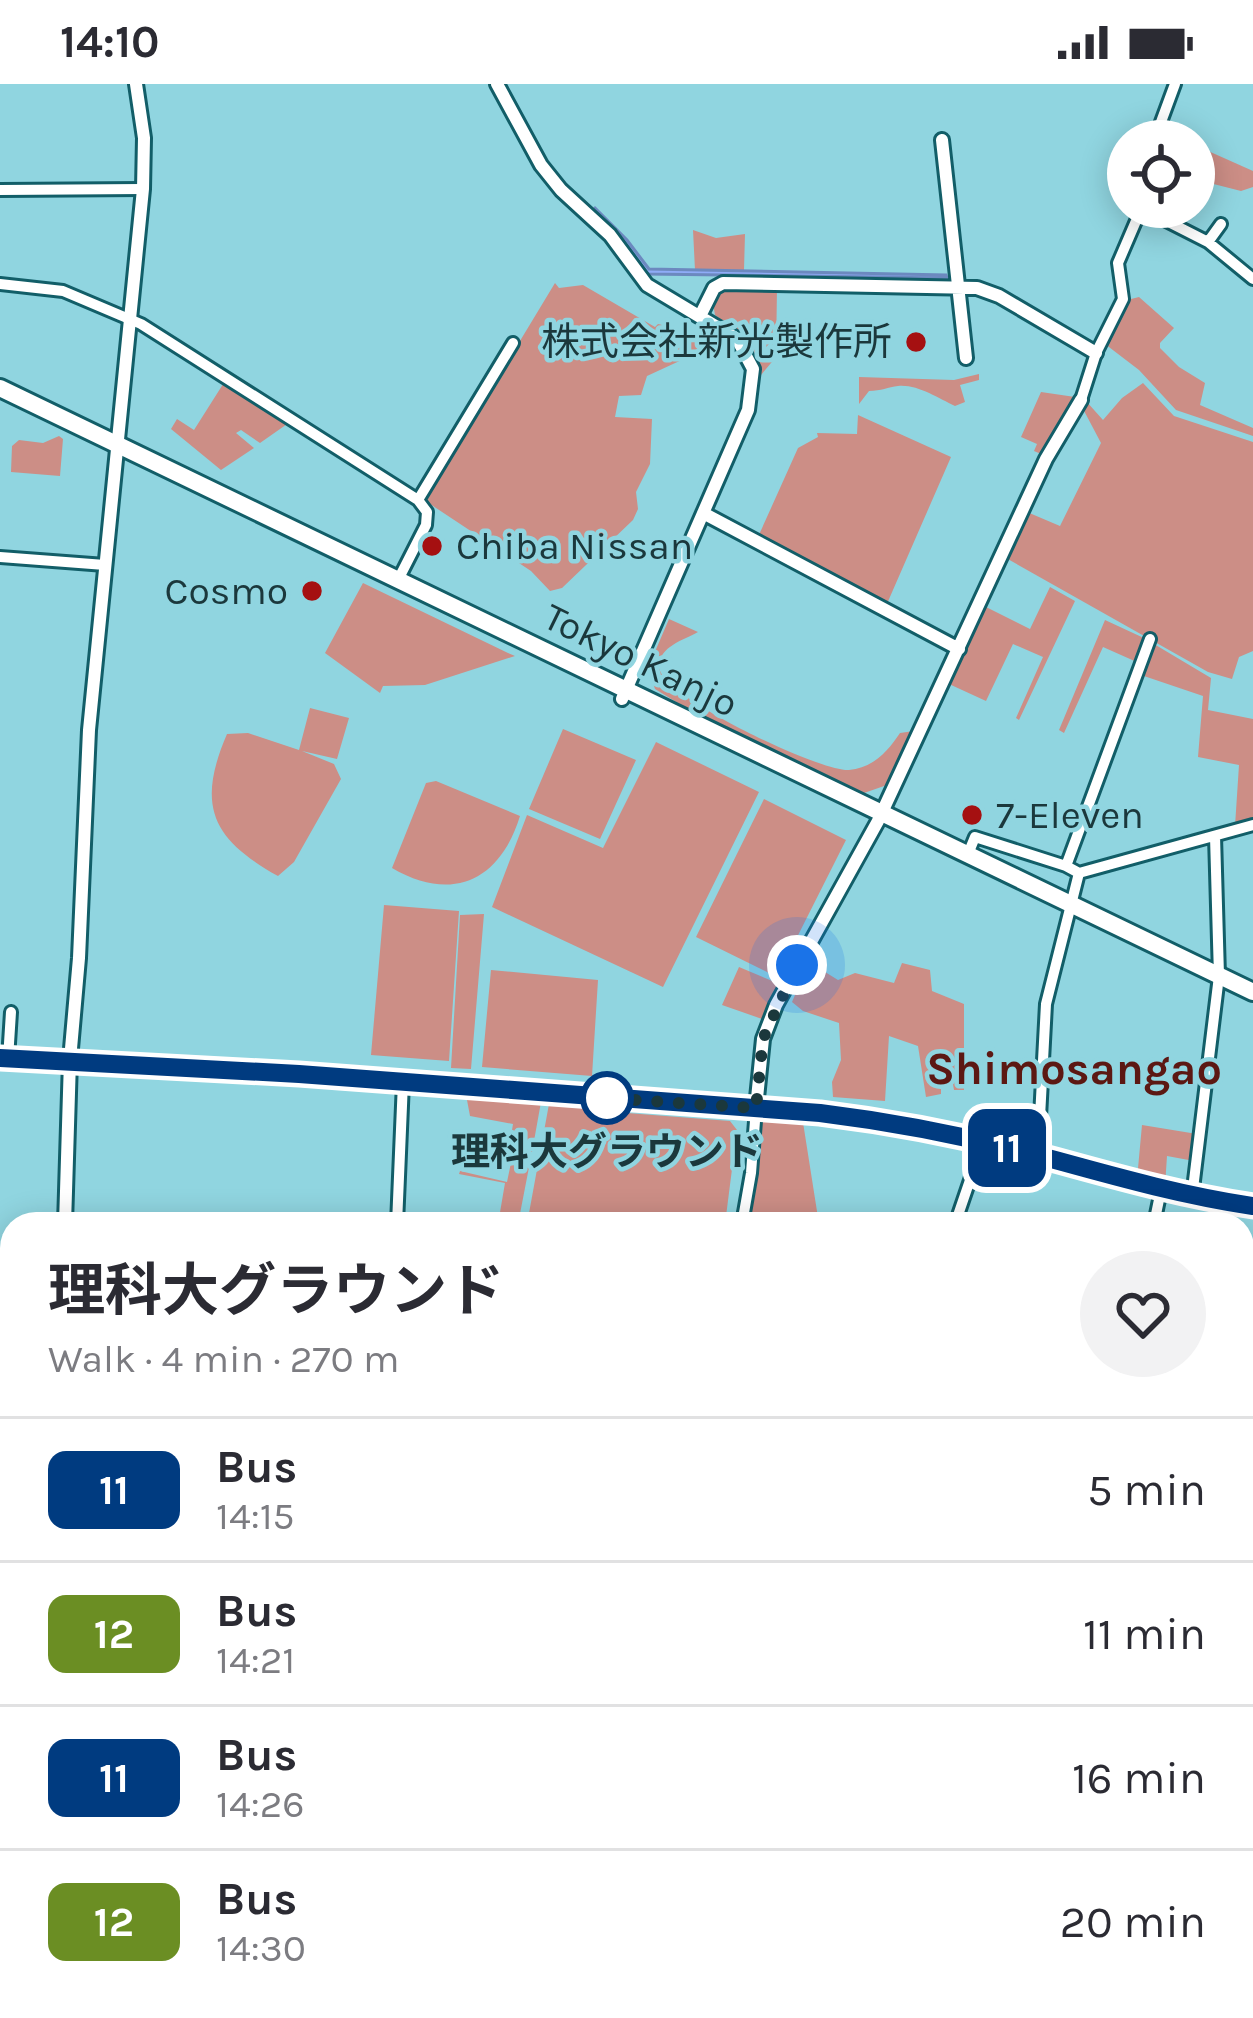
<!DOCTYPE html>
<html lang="en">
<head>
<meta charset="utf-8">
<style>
  :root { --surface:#fff; --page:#f2f2f3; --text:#2b2b33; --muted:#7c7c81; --line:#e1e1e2 }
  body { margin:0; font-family:Karla,"Noto Sans JP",sans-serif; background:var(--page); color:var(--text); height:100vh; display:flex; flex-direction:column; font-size:45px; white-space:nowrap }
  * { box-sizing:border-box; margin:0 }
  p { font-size:39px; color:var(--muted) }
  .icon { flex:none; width:66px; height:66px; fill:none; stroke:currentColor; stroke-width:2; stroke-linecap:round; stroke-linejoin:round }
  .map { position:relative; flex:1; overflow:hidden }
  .drawer { position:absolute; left:0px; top:1128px; width:1254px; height:807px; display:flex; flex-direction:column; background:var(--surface); border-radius:36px 36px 0 0; box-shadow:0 6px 30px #0003 }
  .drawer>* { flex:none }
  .badge { padding:0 24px; border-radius:18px; font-size:42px; line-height:78px }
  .tools { position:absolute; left:1107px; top:36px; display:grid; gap:24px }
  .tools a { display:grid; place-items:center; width:108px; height:108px; border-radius:50%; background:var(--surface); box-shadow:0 6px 30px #0003; font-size:60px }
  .you { position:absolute; width:60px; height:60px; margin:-30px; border:9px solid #fff; border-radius:50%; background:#1a73e8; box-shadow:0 0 0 18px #1a73e833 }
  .map>.badge { position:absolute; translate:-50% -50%; box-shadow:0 0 0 6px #fff }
  .round { display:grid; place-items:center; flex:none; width:126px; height:126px; border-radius:63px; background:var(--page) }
  .head { display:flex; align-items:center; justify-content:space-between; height:204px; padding:0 48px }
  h1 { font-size:57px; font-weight:700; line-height:90px }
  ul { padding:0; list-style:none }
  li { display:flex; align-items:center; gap:36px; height:144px; padding:0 48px; border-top:3px solid var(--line) }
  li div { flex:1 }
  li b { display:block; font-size:45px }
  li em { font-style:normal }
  li .badge { min-width:132px; font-weight:700; text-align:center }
  .status { display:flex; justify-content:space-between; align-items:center; height:84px; padding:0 60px; background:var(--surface); direction:ltr }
  .status svg { height:33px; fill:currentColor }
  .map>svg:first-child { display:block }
</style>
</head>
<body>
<div class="status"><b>14:10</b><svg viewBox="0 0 49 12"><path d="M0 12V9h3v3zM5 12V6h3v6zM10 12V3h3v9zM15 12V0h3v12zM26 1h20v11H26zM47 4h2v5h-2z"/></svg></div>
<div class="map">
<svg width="1253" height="1934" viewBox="0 0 1253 1934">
  <rect width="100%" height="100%" fill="#90d5e0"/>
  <path fill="#cc8e86" d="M1197 62 1253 87V103L1241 107 1194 95Z
    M693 146 716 154 745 150 744 186H695Z
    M555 199 559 204 583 201 655 243 658 240 725 256 647 292 641 311 619 312 615 333 652 335 650 380 636 408 638 425 633 436 562 504 550 507 531 487 424 416Z
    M777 203 776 273 761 291C753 261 739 248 715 231L713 219 722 204Z
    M1139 213 1174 244 1160 259V264L1179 283 1205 299 1200 321 1253 344V352L1176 326 1139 286 1105 260 1127 216Z
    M979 290V296L960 301 965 318 955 322C938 314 917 300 898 302 888 303 881 307 869 307L859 320V293L954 296Z
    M225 297 290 338 260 359 241 346 236 349 254 364 221 386 171 345 177 335 194 346Z
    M1143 299 1174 332 1253 358V567L1239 573 1232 595 1208 588 1006 474 1027 428 1060 442 1101 359 1082 323 1086 317 1103 336 1122 314Z
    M1041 308 1075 313 1041 370 1034 367 1037 360 1021 353Z
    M858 331 951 373 886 522 758 453 798 364 818 353 817 349 857 350Z
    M59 352 63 355 60 392 11 388 12 362 19 356 43 359Z
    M363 499 508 569 515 572 425 601 383 602 380 609 325 569Z
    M1050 503 1075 517 1019 636 1016 634 1043 573 1013 560 986 617 949 600 984 522 1030 545Z
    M669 535 698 548C684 556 659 562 659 583 660 612 820 688 849 686 873 684 888 667 900 649L914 647 887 701 864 709 691 627 655 605 648 584Z
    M1105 536 1146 555 1139 579 1103 563 1064 649 1059 646Z
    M1154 560 1211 594 1208 626 1253 635V736L1235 742 1239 681 1198 673 1203 612 1138 590Z
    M310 624 349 634 337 675 302 667 334 680 341 695 294 778 278 792C212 755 196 722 227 650L248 649 299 666Z
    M563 645 636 676 600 755 529 725Z
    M656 658 759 708 663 903 492 823 527 731 603 764Z
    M436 697 520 732C500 797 452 819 392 784L426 699Z
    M764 715 846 756 777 893 696 853Z
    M384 821 459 827 449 977 371 971Z
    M484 830 471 985 451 984 460 831Z
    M809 878 838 896 855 889 894 899 902 879 930 886 932 907 964 920V1006H954L950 984 941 980V1010L926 1013 918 962 889 952 885 1017 833 1013 832 998 841 976 839 939 803 927 792 918Z
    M739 883 782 901 765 936 722 921Z
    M491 886 598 896 592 992 482 983Z
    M479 1009 533 1013 541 1018 532 1068 509 1064 513 1040 470 1032 467 1016 478 1015Z
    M554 1015 603 1019V1024L610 1025V1039L627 1029 730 1037 737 1046 725 1140H527L549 1020Z
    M759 1029 802 1032 819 1140H745Z
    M1142 1041 1197 1050 1194 1077 1167 1072 1165 1102 1137 1095Z
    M513 1069 531 1073 518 1140H498L505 1099 459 1090 460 1087 507 1098Z
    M1253 1297V1629L1242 1620V1304Z
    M12 1912V1923H190L218 1934H0V1921Z"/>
  <path fill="#8facf7" stroke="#6c89bf" stroke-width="3" d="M595 124 627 156 649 185 946 191 947 194 646 190 593 126Z"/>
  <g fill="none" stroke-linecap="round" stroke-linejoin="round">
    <path stroke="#6c89bf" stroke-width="3" d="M1242 1515 1253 1522"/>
    <g stroke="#125e68" stroke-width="16">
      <path id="minor" d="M1154 57 1175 0
        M0 106 143 105
        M1141 124 1208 158 1253 195
        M1208 158 1221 140
        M0 200 63 207 141 240 418 416 427 428 426 441 398 496
        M1081 316 1096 269 1123 215 1118 179 1142 123
        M418 416 513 259
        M0 473 105 481
        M968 770 975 753 1066 782 1079 789 1253 741
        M1066 782 1150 555
        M0 974 299 990 713 1022
        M8 975 11 928
        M1038 1071 1046 920 1079 789
        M1192 1113 1219 892 1215 752
        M397 1140 403 998
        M742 1140 751 1089 756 1024
        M955 1140 983 1058
        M1154 1140 1161 1106
        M0 1453 12 1454
        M0 1755H12
        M1248 1809 1253 1832
        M0 1865 12 1863
        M1242 1867H1253
        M1242 1910H1253
        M608 1923 611 1934
        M660 1923 661 1934
        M1199 1923V1934
        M1039 1934 1057 1923
        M1120 1934V1923"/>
    </g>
    <g stroke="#125e68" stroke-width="18">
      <path id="tertiary" d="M497 0 541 81 561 106 610 151 647 201 737 255 753 285 748 326 622 615
        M942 56 966 274
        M700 232 714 204 723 199 977 204 999 212 1096 269
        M703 429 959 565
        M713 1022C806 1027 896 1037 986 1058 1075 1079 1161 1109 1253 1121
        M756 1024 763 955 776 921 878 737 1046 375 1081 316
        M65 1140 70 976 79 874 89 646 143 105 144 54 136 0
        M0 1539 12 1487"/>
    </g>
    <g stroke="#125e68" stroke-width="22">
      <path id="trunk" d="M0 304 1253 908"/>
    </g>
    <use href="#minor" stroke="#fff" stroke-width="10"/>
    <use href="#tertiary" stroke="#fff" stroke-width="12"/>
    <use href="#trunk" stroke="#fff" stroke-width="16"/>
  </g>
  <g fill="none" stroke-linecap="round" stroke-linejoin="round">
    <g stroke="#fff" stroke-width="27">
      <path id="line" d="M0 974 299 990 820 1029C893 1038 966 1052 1037 1071 1110 1091 1179 1111 1253 1122"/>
    </g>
    <use href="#line" stroke="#003b80" stroke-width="18"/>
    <path stroke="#1b383c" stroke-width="12" stroke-dasharray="0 21.6" d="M607 1014 589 1013 756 1024 763 955 797 881"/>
  </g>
  <g fill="#a51011" stroke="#90d5e0" stroke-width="4.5">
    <circle cx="916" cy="258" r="12"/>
    <circle cx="432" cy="462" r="12"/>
    <circle cx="312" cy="507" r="12"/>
    <circle cx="972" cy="731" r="12"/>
  </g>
  <circle fill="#fff" stroke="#003b80" stroke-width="6" cx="607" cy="1014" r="24"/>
  <g text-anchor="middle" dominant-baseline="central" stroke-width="9" stroke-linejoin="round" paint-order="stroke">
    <g font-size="39" fill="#1b383c" stroke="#90d5e0" text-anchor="end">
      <text x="892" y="258">株式会社新光製作所</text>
      <text x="456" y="462" text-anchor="start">Chiba Nissan</text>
      <text x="288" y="507">Cosmo</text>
      <text x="996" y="731" text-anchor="start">7-Eleven</text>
    </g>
    <g font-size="39" fill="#1b383c" stroke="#90d5e0">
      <text transform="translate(641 576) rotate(26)">Tokyo Kanjo</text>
    </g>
    <g font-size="39" font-weight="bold" fill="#1b383c" stroke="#90d5e0">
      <text x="607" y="1068">理科大グラウンド</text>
    </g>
    <g font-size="45" font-weight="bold" fill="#5c1813" stroke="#90d5e0">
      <text x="1074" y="985">Shimosangao</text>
    </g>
  </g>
</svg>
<div class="tools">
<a><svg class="icon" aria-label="locate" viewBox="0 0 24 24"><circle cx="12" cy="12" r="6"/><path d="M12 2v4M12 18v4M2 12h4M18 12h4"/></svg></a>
</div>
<div class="you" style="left:797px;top:881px"></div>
<b class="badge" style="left:1007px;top:1064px;background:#003b80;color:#fff">11</b>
<section class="drawer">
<div class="head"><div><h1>理科大グラウンド</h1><p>Walk · 4 min · 270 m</p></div><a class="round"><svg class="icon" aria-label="heart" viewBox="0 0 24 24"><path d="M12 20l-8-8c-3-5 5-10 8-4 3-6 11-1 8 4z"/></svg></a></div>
<ul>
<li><span class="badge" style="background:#003b80;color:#fff">11</span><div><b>Bus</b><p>14:15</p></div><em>5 min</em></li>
<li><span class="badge" style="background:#6b8e23;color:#fff">12</span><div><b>Bus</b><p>14:21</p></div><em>11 min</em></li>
<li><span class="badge" style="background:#003b80;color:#fff">11</span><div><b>Bus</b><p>14:26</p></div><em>16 min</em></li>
<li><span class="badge" style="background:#6b8e23;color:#fff">12</span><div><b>Bus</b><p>14:30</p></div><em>20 min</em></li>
</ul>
</section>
</div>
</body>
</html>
